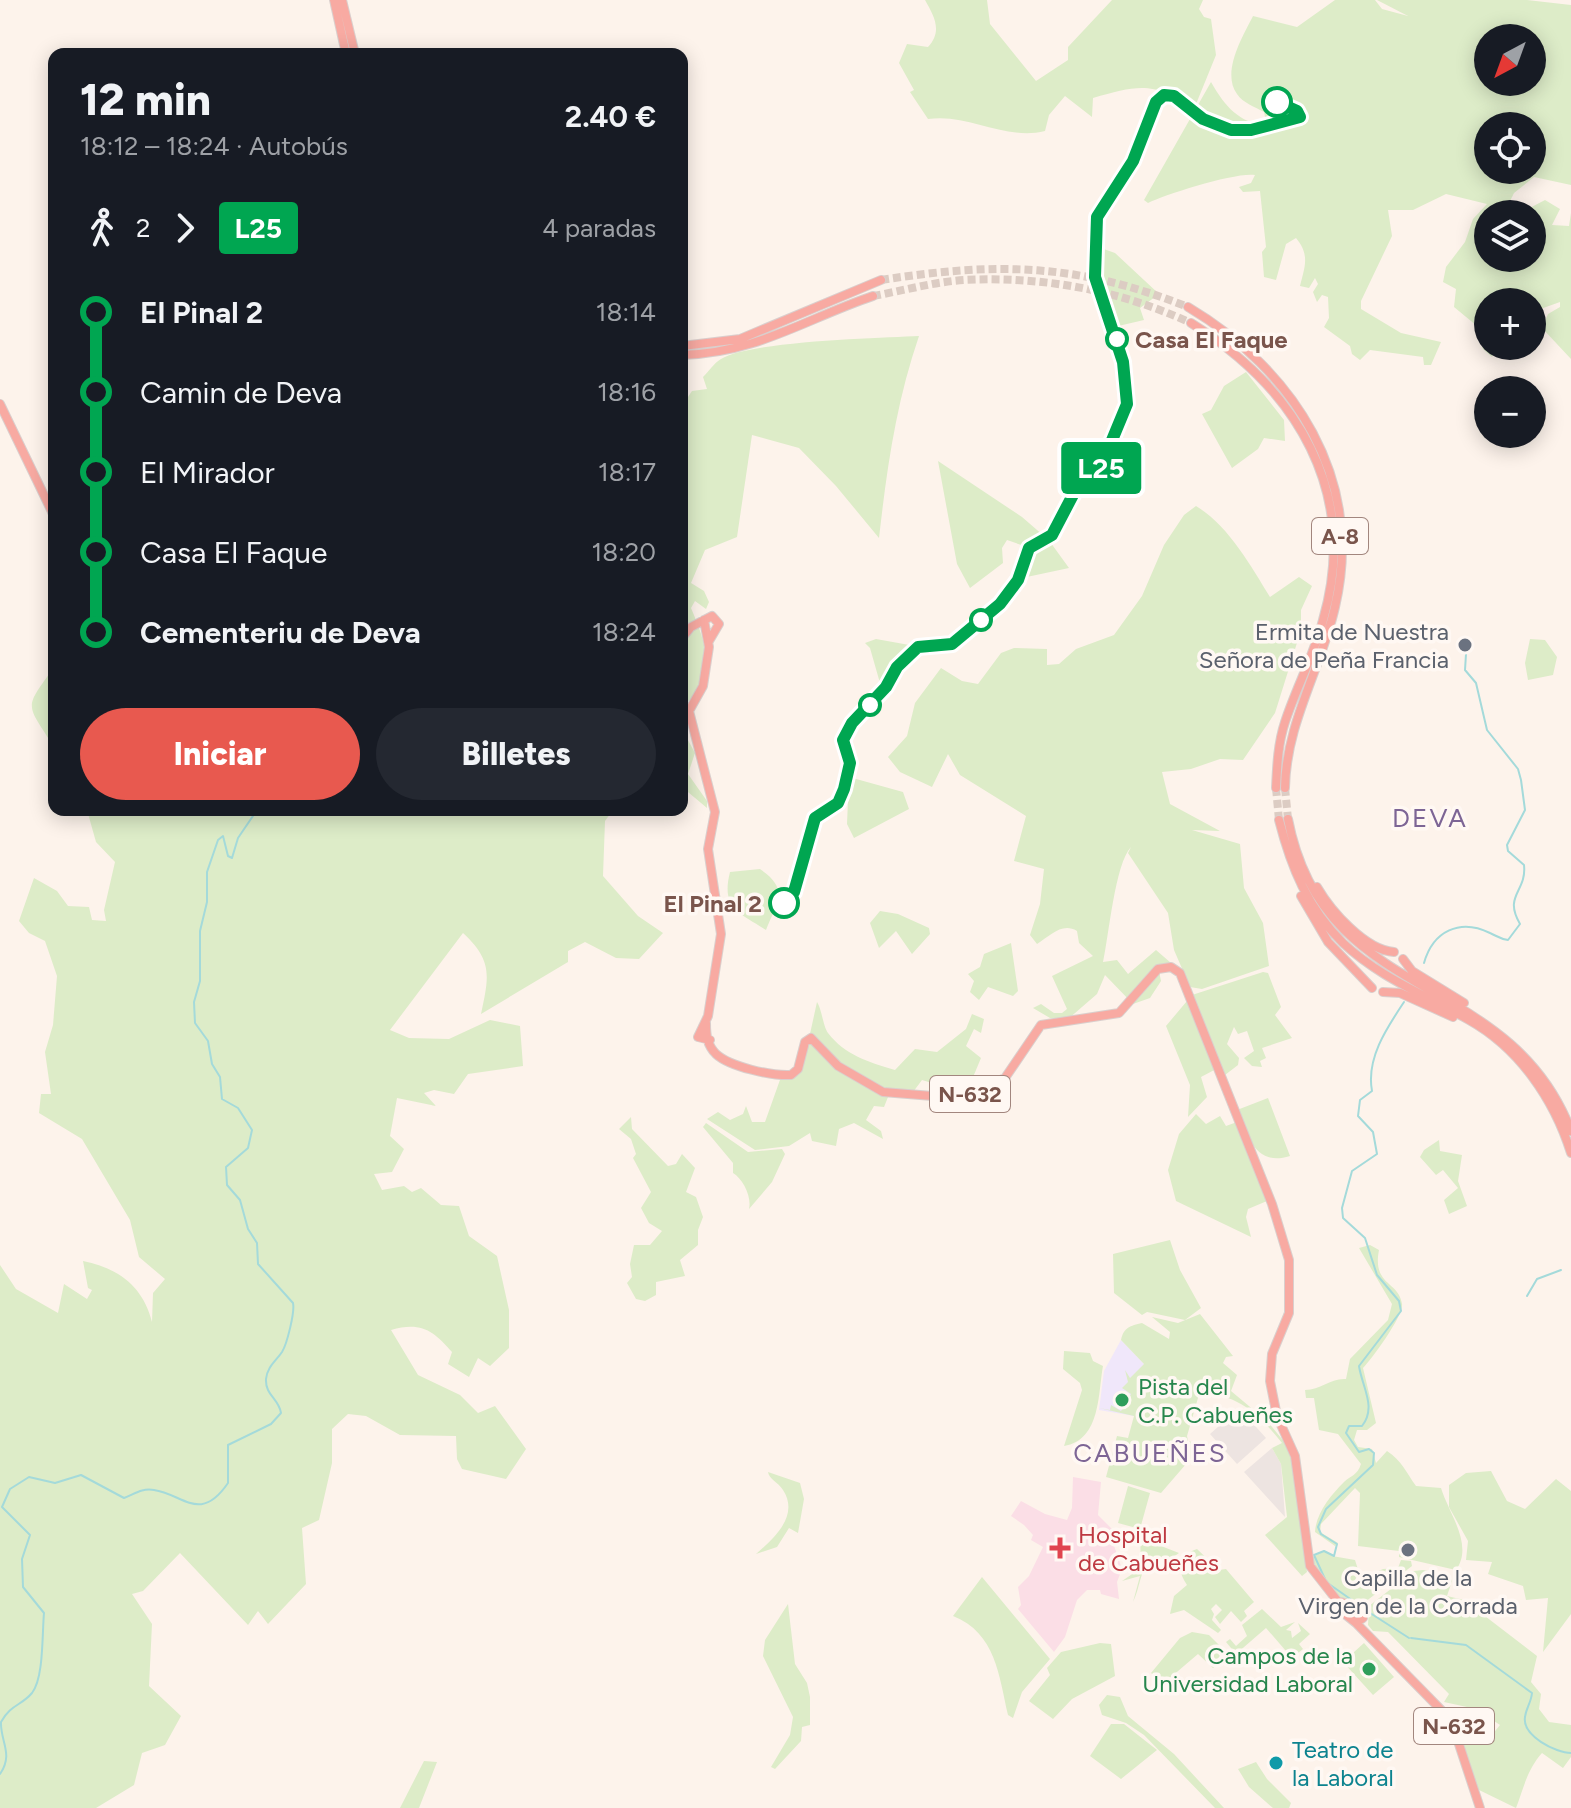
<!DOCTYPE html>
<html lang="es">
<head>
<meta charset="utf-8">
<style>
  :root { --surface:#171b24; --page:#242831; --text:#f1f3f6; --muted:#9ea1a6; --accent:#e8594f }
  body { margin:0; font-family:Figtree,sans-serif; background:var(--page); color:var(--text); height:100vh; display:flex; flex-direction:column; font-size:30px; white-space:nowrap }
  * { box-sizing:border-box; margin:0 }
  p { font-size:26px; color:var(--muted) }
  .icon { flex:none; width:44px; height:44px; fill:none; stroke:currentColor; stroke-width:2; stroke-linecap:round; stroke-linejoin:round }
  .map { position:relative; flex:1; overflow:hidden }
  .details { position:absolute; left:48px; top:48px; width:640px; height:768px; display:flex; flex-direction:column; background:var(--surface); border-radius:16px; box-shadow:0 4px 20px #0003 }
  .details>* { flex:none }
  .badge { padding:0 16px; border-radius:6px; font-size:28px; line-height:52px }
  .needle { width:52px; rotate:221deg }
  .tools { position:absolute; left:1474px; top:24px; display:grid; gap:16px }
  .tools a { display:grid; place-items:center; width:72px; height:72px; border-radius:50%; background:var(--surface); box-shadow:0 4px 20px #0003; font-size:40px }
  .map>.badge { position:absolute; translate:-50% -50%; box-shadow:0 0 0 4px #fff }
  .legs { display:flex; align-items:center; gap:12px; height:88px; padding:0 32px; font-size:26px }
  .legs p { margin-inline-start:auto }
  .head { display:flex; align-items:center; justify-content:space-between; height:136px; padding:0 32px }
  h1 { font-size:44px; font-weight:800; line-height:60px }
  .primary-button { display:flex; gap:16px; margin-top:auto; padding:16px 32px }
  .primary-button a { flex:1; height:92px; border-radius:48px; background:var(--accent); color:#fff; font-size:32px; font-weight:800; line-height:92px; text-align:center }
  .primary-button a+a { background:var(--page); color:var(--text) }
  ul { padding:0 32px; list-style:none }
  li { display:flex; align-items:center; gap:28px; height:80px; font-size:30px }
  li i { display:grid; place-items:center; width:12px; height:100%; margin:0 10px; background:currentColor }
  li i::after { content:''; width:20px; height:20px; margin:-10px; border:6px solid; border-radius:50%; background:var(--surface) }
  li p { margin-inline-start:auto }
  li:first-child i { background:linear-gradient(#0000 50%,currentColor 0) }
  li:last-child i { background:linear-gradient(currentColor 50%,#0000 0) }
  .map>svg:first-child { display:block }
</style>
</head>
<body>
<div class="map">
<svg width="1571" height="1808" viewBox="0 0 1571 1808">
  <rect width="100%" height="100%" fill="#fdf3eb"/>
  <path fill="#ede4e1" d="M1239 1408 1266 1438 1237 1464 1210 1434Z
    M1272 1448 1281 1464 1285 1517 1244 1472Z"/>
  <path fill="#f0e7fa" d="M1121 1340 1144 1364 1134 1416 1099 1410 1104 1371Z"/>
  <path fill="#fbdee6" d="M1073 1477 1101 1482 1098 1515 1112 1529 1110 1534 1122 1569 1117 1582 1119 1599 1101 1594 1100 1590H1087L1077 1600 1065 1637 1054 1652 1018 1609 1021 1605 1018 1587 1029 1576 1043 1547 1031 1540 1033 1535 1024 1525 1011 1516 1021 1501 1045 1514 1067 1520 1072 1508Z"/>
  <path fill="#ddecc8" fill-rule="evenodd" d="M925 0H987L990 24 1036 81 1068 60V47L1112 0H1203L1199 9 1204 17 1211 19 1216 55 1194 109C1155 81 1138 85 1093 98L1092 117 1065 96 1049 115 1045 131C1005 141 969 113 928 119L910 92 914 90 899 63 907 44 928 47C943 31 934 16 925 0Z
    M1335 0H1375L1382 9 1408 16 1377 0H1527L1571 5V185L1534 177 1514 193 1509 203 1526 210 1545 200 1560 209 1552 225 1569 226 1571 213V359L1542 328 1548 314 1560 307V302L1532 312V302H1488V346H1496L1492 357 1483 349 1477 326 1454 307 1456 289 1443 282 1446 267 1465 242 1473 219 1487 204 1446 194 1413 210H1388L1392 236 1361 301V309L1401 333 1441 342 1431 365H1424L1423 357 1370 350 1360 360 1352 354 1350 346 1324 327 1329 318 1328 297 1322 295 1317 302 1313 292 1318 284 1315 278 1309 288 1300 286C1305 266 1310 255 1296 238L1286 244 1276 280 1264 277 1262 252 1266 247 1260 191 1243 192 1239 187 1251 183 1255 175C1236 172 1166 194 1148 203L1144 200 1211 82C1226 108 1238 121 1267 127L1264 112C1255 107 1243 103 1237 94 1221 72 1243 36 1253 16L1297 27ZM1488 38H1532V82H1488ZM1488 126H1532V170H1488ZM1532 214V258H1488V214Z
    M1098 247 1115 253 1159 294 1140 308 1144 320 1114 327 1097 277Z
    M919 336C896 403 887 468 879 538L836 486 799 448 752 435 737 537 705 550 691 583 704 591 709 602 706 609 695 601 691 608C706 644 717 671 686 704L682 703V406L692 391 707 389 703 377C708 372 714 363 721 359 751 341 879 338 919 336Z
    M1246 372 1284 420 1285 441 1264 438 1258 449 1232 468 1202 414 1211 410 1224 386Z
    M938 461 1022 517 1044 536 1027 547 1007 540 1002 548 1003 563 970 588 957 564Z
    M1196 506C1228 525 1251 566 1270 597L1299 577 1312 586 1301 610V630L1275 713 1243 760 1220 759 1191 769 1162 772 1170 804 1220 831 1192 830 1240 844 1244 888 1263 923 1269 966 1202 989 1190 987 1174 950 1168 913 1128 853 1131 847C1115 864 1109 935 1103 962L1117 960 1128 974 1156 950 1171 963 1159 971 1161 981 1150 998 1133 1004 1105 975 1097 994 1067 1020 1050 1018 1033 1008 1041 1004 1054 1013H1062L1067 1009 1052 976 1093 956 1079 943 1077 931C1062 922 1050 936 1037 944L1030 935 1040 904 1044 869 1014 861 1026 816 960 775 948 754 932 787 900 772 888 757 907 736 915 703 941 668 962 681 978 684 1001 653 1014 648 1047 649V665L1059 664 1076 649 1114 635 1142 596 1164 545 1184 515Z
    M1048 539 1069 568 1022 578 1029 552Z
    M876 639 915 646 893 669 882 690 870 648 865 643Z
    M1530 639 1545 640 1557 657 1553 675 1528 680 1525 663Z
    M54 667V747C25 701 24 710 54 667Z
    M682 729 695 753 688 774 707 801V808L682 787Z
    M849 777 903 792 909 809 854 838 847 824Z
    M87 810H613L605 821 603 876 638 916 663 933 639 959 616 958 585 942 568 951V962L481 1014C489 976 493 961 463 933L390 1030 409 1038 449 1039 490 1020 520 1026 523 1066 468 1074 454 1094 434 1090 424 1093 436 1106 397 1098 390 1136 404 1149 392 1172 374 1174 382 1190 404 1186 412 1192 421 1188 441 1205 459 1206 469 1236 497 1256 509 1310V1348L490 1366 478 1358 469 1377 448 1364 452 1352C434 1331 421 1321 391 1330L418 1375 460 1395 478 1413 495 1406 526 1449 506 1479 462 1469 457 1459 456 1436 400 1435 366 1416 348 1414 332 1429V1463L319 1520 302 1528 306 1584 268 1624 258 1611 248 1625 180 1553 143 1591 132 1594 152 1624 149 1686 181 1716 165 1745 142 1753 134 1785 96 1808H0V1265L16 1289 58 1313 64 1284 87 1299 92 1290 88 1288 83 1261C118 1268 143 1286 152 1322L153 1293 165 1279 139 1257 130 1220 82 1139 39 1113 41 1094H51L45 1052 53 1025 57 976 45 941 29 933 19 921 34 878 57 891 68 906 89 907 92 920 106 921 104 910 115 862 96 842Z
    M760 869C791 890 776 903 766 930 738 912 721 908 730 872Z
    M880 911 898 914 929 928 930 934 912 954 896 931 879 948 870 923Z
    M1011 943 1018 991 1013 996 988 987 979 1000 970 992 974 981 968 974 980 967 984 954Z
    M1263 972 1268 973 1281 1007 1275 1015 1292 1038 1262 1048 1266 1058 1260 1061 1262 1067 1252 1066 1244 1058 1254 1051 1247 1031 1238 1034 1234 1027 1227 1044 1239 1058 1238 1065 1225 1075 1230 1088 1218 1068 1201 1077 1207 1097 1188 1117 1190 1085 1166 1026 1192 995Z
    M817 1002C822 1010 823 1026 828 1033 845 1055 868 1062 895 1070L915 1049 937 1052 966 1029 972 1014 984 1019 981 1033 974 1029 966 1046 981 1058 971 1082 955 1090 922 1080 913 1092H890L884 1107 874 1106 866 1120 881 1131 883 1139 854 1123 839 1129 836 1146 812 1141 810 1133 789 1146 755 1150 707 1119 718 1112 730 1120 743 1114 746 1106 752 1122H765L781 1077H792L808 1043Z
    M1268 1098 1290 1156C1255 1167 1248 1136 1237 1110Z
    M1196 1114 1206 1124 1220 1116 1226 1126 1237 1122 1267 1201 1248 1209 1246 1217 1251 1237 1176 1201 1168 1170 1179 1134Z
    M631 1117 632 1129 668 1166 676 1164 682 1154 695 1168 686 1192 696 1197 703 1217 698 1230V1245L680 1260 685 1276 656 1282V1295L645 1301 636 1299 627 1283 632 1277 630 1264 634 1245H650L662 1231 649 1223 641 1208 651 1192 633 1158 636 1154 631 1139 619 1129Z
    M706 1123 748 1152 782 1149 785 1154 772 1182 749 1209C752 1197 743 1179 733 1173V1163L703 1127Z
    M1439 1140 1440 1151 1462 1155 1458 1181 1467 1206 1449 1214 1444 1200 1458 1188 1443 1170 1436 1175 1420 1157 1424 1150Z
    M1170 1240 1180 1270 1201 1308 1185 1320 1147 1312 1142 1315 1114 1293 1113 1254Z
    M1370 1245 1379 1250C1372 1286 1399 1281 1402 1304 1404 1315 1372 1359 1363 1368L1376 1423 1367 1430H1357L1354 1440 1358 1447 1372 1449 1376 1463 1387 1451C1402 1461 1406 1472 1416 1486L1441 1488C1449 1514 1474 1545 1456 1570L1399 1557V1551L1358 1546 1360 1493 1355 1488 1321 1524 1320 1532 1338 1543 1335 1546 1315 1532C1316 1513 1331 1495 1344 1482 1351 1475 1357 1476 1361 1464L1338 1434 1319 1430 1314 1398H1306L1305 1390C1321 1390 1330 1378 1346 1379L1350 1359 1388 1320 1392 1304 1359 1248Z
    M1200 1314 1233 1356 1226 1357 1223 1363 1237 1375 1231 1391 1268 1422 1286 1444 1291 1457 1307 1572 1302 1576 1265 1535 1287 1517 1281 1464 1272 1448 1282 1443C1257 1412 1240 1397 1200 1391L1187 1436 1188 1441 1199 1444V1449L1161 1493 1106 1477 1117 1436 1128 1438 1134 1416 1099 1408 1110 1410 1111 1405 1121 1411 1131 1394 1122 1388 1128 1382 1125 1370 1130 1378 1144 1364 1121 1340C1124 1327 1130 1326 1142 1323L1169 1339 1170 1332 1152 1317 1178 1323Z
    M1064 1351 1090 1353 1093 1361 1103 1366C1098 1393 1101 1440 1064 1446L1082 1390 1080 1383 1063 1369Z
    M1491 1471 1507 1501 1525 1509 1556 1479 1571 1491V1614L1543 1652 1548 1598 1526 1600 1523 1586 1488 1574 1492 1562 1466 1560 1468 1541 1449 1507V1485L1466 1473Z
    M768 1472 800 1483 804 1499 798 1533 789 1528 777 1547 756 1554C773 1539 800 1516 783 1490 778 1482 769 1479 768 1472Z
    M1128 1486 1150 1493 1140 1529 1118 1523Z
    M1140 1531 1161 1546 1179 1553 1169 1560 1151 1557C1140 1570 1140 1588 1133 1602L1140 1576 1122 1581 1141 1568Z
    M1197 1549 1219 1570 1226 1569 1254 1602 1244 1611 1247 1616 1241 1622 1231 1611 1220 1624 1215 1617 1222 1610 1216 1604 1211 1609 1214 1614 1212 1620 1221 1630 1218 1633 1184 1610 1170 1614 1174 1596 1187 1585C1176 1569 1178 1555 1197 1549Z
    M1324 1551 1332 1556 1355 1560 1361 1579 1383 1569 1398 1568 1401 1560 1411 1561 1412 1566 1365 1602C1334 1605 1323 1581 1310 1558Z
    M1423 1570 1449 1575 1452 1581 1447 1596 1464 1600 1537 1656 1531 1682 1541 1694 1539 1709 1549 1722 1571 1725V1757L1563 1768 1542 1753C1527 1770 1524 1787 1516 1808L1477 1789 1459 1731 1475 1733 1487 1741 1500 1725 1476 1709 1444 1702 1449 1694 1388 1632 1373 1631 1368 1625 1369 1606 1414 1571Z
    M982 1577 1050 1659 1022 1692 1013 1718 1008 1715C999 1676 996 1633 953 1616Z
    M788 1604 795 1664 807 1683 810 1697V1725L802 1727 801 1741 775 1769 771 1767 790 1735 793 1717 763 1656 765 1640Z
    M1262 1609 1281 1627 1295 1622 1286 1630 1291 1631 1292 1638 1301 1631 1298 1623 1310 1634 1299 1644 1303 1649 1292 1658 1266 1628 1236 1654 1226 1642 1230 1639 1236 1646 1247 1636 1242 1625Z
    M1192 1632 1209 1635 1228 1654 1213 1668 1198 1654 1164 1683 1151 1673 1180 1638Z
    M1100 1643 1111 1644 1115 1676 1072 1699 1053 1719 1029 1701 1050 1675 1047 1668 1061 1652Z
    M1364 1643 1394 1677 1373 1695 1343 1662Z
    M1107 1695 1120 1697 1128 1716 1174 1754 1224 1808H1215L1144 1735 1126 1723 1102 1715 1099 1705Z
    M1111 1724H1124L1157 1750 1121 1779 1090 1756Z
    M424 1761 437 1762 419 1808H400Z
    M1256 1762 1267 1779 1291 1803 1289 1808H1273L1249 1787 1238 1769Z"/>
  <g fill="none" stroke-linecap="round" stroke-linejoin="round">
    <path stroke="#a4dada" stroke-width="2" d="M1424 963C1433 931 1460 918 1490 933 1497 936 1500 939 1508 940L1520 924C1503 895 1527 892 1524 865L1508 851 1507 845 1525 810 1521 780 1518 769 1487 730 1476 683 1465 670 1466 654
      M1527 1296 1537 1279 1561 1270
      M1325 1579 1314 1555 1324 1551 1334 1556 1337 1544 1321 1534 1318 1527 1326 1509 1373 1465 1374 1453 1369 1449 1359 1452 1346 1433 1349 1426H1362C1377 1407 1362 1387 1359 1366L1401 1311 1399 1301 1377 1275 1365 1238 1343 1218 1342 1208 1352 1171 1377 1154 1373 1132 1358 1116 1360 1100 1372 1091C1366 1059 1386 1029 1404 1002
      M1329 1584 1356 1603
      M1367 1611 1409 1638
      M1411 1638 1466 1645 1532 1693C1531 1703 1526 1708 1525 1717 1522 1736 1556 1753 1571 1753
      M0 1774C14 1754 0 1741 1 1722 11 1704 21 1706 32 1693 44 1678 42 1633 44 1613L23 1587 22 1559 30 1535 2 1507 10 1489 29 1477 55 1483 81 1475 124 1498C135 1494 141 1488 154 1490 183 1494 200 1524 228 1483V1445L271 1424 281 1413C279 1399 265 1395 266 1379 267 1367 276 1361 282 1352 287 1344 295 1312 293 1303L258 1264 257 1243 248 1229 240 1200 227 1185 226 1167 248 1148 252 1130 238 1108 222 1099 220 1077 212 1064 208 1041 195 1023 194 1002 200 981V931L207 902V872L218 840 223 836 228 856 232 858 238 838 257 810"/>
    <path stroke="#dcccc3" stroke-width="8" stroke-dasharray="8 4" stroke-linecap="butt" d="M881 280C997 262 1077 263 1188 307
      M873 296C902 291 933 282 964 280 1043 276 1119 290 1191 323
      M1276 788 1279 820
      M1285 788 1288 819"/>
    <g stroke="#dacfcd" stroke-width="10">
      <path id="highway" d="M334 0 346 54
        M342 0 355 54
        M1188 307C1294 370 1365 479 1335 607 1321 669 1286 723 1285 788
        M1191 323C1297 389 1360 492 1323 620 1314 655 1296 688 1285 722 1278 743 1277 766 1276 788
        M682 346 740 339 881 280
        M682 355C757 353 805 319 873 296
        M0 404 54 516
        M704 620 709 647 703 686 689 711 715 812 708 849 721 934 708 1016 698 1037 710 1040
        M682 638 691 627 712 616 719 624 709 641
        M1288 819C1324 1007 1509 968 1571 1131
        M1279 820C1291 867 1308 909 1343 943 1380 978 1426 995 1469 1020 1519 1048 1554 1099 1571 1153
        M1317 887C1331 911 1365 950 1394 952
        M1301 896 1328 942 1372 988
        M1403 959 1412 971 1464 1003
        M1383 992 1400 993 1453 1017
        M706 1023C706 1035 707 1045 716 1054 730 1067 772 1076 791 1075L798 1069 805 1042 811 1038 838 1066 883 1092 957 1098 1005 1078 1041 1025 1119 1013 1158 969 1171 967 1180 973 1272 1204 1289 1260V1313L1272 1354 1270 1381 1277 1416 1295 1456 1310 1566 1346 1612
        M1341 1602 1361 1608 1363 1618 1356 1623 1346 1615 1352 1606
        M1356 1623 1451 1720 1480 1808"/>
    </g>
    <use href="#highway" stroke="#f8aaa2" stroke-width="8"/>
  </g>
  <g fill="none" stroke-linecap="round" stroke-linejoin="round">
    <g stroke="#fff" stroke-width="18">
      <path id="line-1" d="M784 903 794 892 815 818 838 803 844 789 850 763 843 740 852 723 886 687 897 667 918 647 952 644 1000 604 1018 580 1029 548 1052 535 1075 491 1098 474 1127 404 1123 362 1095 277 1097 217 1133 161 1156 102 1164 95 1174 96 1203 119 1231 130H1251L1300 117 1297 111 1277 102"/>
    </g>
    <use href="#line-1" stroke="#00a651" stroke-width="12"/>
  </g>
  <g fill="#fff" stroke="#00a651" stroke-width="4">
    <circle cx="1277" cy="102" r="14"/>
    <circle cx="1117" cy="339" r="10"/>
    <circle cx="981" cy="620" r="10"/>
    <circle cx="870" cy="705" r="10"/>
    <circle cx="784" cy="903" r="14"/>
  </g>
  <g fill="#6b7280" stroke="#fff8f3" stroke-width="3">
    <circle cx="1465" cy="645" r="8"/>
    <circle cx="1408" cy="1550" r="8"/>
  </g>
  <g fill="#2e9e5b" stroke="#fff8f3" stroke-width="3">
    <circle cx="1122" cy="1400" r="8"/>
    <circle cx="1369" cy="1669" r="8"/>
  </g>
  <path fill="#e0444e" stroke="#fff8f3" stroke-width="3" d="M1056 1536h8v8h8v8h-8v8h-8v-8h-8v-8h8z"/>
  <circle fill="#0f9aa8" stroke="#fff8f3" stroke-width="3" cx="1276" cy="1763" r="8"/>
  <g text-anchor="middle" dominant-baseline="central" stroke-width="7" stroke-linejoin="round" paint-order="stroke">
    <g fill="#fff8f3" stroke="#a2867e" stroke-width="2">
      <rect x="1312" y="518" width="56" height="36" rx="6"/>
      <rect x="930" y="1076" width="80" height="36" rx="6"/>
      <rect x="1414" y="1708" width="80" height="36" rx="6"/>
    </g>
    <g font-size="22" font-weight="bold" fill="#7a554c">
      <text x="1340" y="536">A-8</text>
      <text x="970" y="1094">N-632</text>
      <text x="1454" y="1726">N-632</text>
    </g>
    <g font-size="24" font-weight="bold" fill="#7a554c" stroke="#fff8f3" text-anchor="start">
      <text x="1135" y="339">Casa El Faque</text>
      <text x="762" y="903" text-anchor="end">El Pinal 2</text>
    </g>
    <g font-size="24" fill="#5b616d" stroke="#fff8f3" text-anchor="end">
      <text x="1449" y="631">Ermita de Nuestra<tspan x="1449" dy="28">Señora de Peña Francia</tspan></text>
      <text x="1408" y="1577" text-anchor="middle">Capilla de la<tspan x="1408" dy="28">Virgen de la Corrada</tspan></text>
    </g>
    <g font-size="24" fill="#27864d" stroke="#fff8f3" text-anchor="start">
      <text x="1138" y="1386">Pista del<tspan x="1138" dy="28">C.P. Cabueñes</tspan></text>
      <text x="1353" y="1655" text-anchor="end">Campos de la<tspan x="1353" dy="28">Universidad Laboral</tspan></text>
    </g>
    <g font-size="24" fill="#be3a42" stroke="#fff8f3" text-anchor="start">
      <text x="1078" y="1534">Hospital<tspan x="1078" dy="28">de Cabueñes</tspan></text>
    </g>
    <g font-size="24" fill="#0d838f" stroke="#fff8f3" text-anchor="start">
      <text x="1292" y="1749">Teatro de<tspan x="1292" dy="28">la Laboral</tspan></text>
    </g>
    <g font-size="26" letter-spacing="2" fill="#7d6595" stroke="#fff8f3">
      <text x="1430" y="818">DEVA</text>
      <text x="1150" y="1453">CABUEÑES</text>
    </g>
  </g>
</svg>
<div class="tools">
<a><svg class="needle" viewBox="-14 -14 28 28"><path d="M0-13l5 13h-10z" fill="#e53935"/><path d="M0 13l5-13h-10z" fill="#9ea1a6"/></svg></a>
<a><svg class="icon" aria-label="locate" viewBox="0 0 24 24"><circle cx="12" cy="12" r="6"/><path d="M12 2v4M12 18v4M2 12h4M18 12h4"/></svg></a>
<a><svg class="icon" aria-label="layers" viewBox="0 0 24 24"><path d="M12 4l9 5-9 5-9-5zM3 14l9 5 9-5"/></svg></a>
<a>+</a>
<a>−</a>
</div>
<b class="badge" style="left:1101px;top:468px;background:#00a651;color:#fff">L25</b>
<section class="details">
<div class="head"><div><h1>12 min</h1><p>18:12 – 18:24 · Autobús</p></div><b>2.40 €</b></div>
<div class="legs"><svg class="icon" aria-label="walk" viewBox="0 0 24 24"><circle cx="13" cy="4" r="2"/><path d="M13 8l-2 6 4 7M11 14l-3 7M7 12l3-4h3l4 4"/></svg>2<svg class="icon" aria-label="forward" viewBox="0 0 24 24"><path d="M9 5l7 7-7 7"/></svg><b class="badge" style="background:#00a651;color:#fff">L25</b><p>4 paradas</p></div>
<ul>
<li><i style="color:#00a651"></i><b>El Pinal 2</b><p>18:14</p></li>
<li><i style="color:#00a651"></i><span>Camin de Deva</span><p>18:16</p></li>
<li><i style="color:#00a651"></i><span>El Mirador</span><p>18:17</p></li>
<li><i style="color:#00a651"></i><span>Casa El Faque</span><p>18:20</p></li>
<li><i style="color:#00a651"></i><b>Cementeriu de Deva</b><p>18:24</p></li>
</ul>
<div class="primary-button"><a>Iniciar</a><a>Billetes</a></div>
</section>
</div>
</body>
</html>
